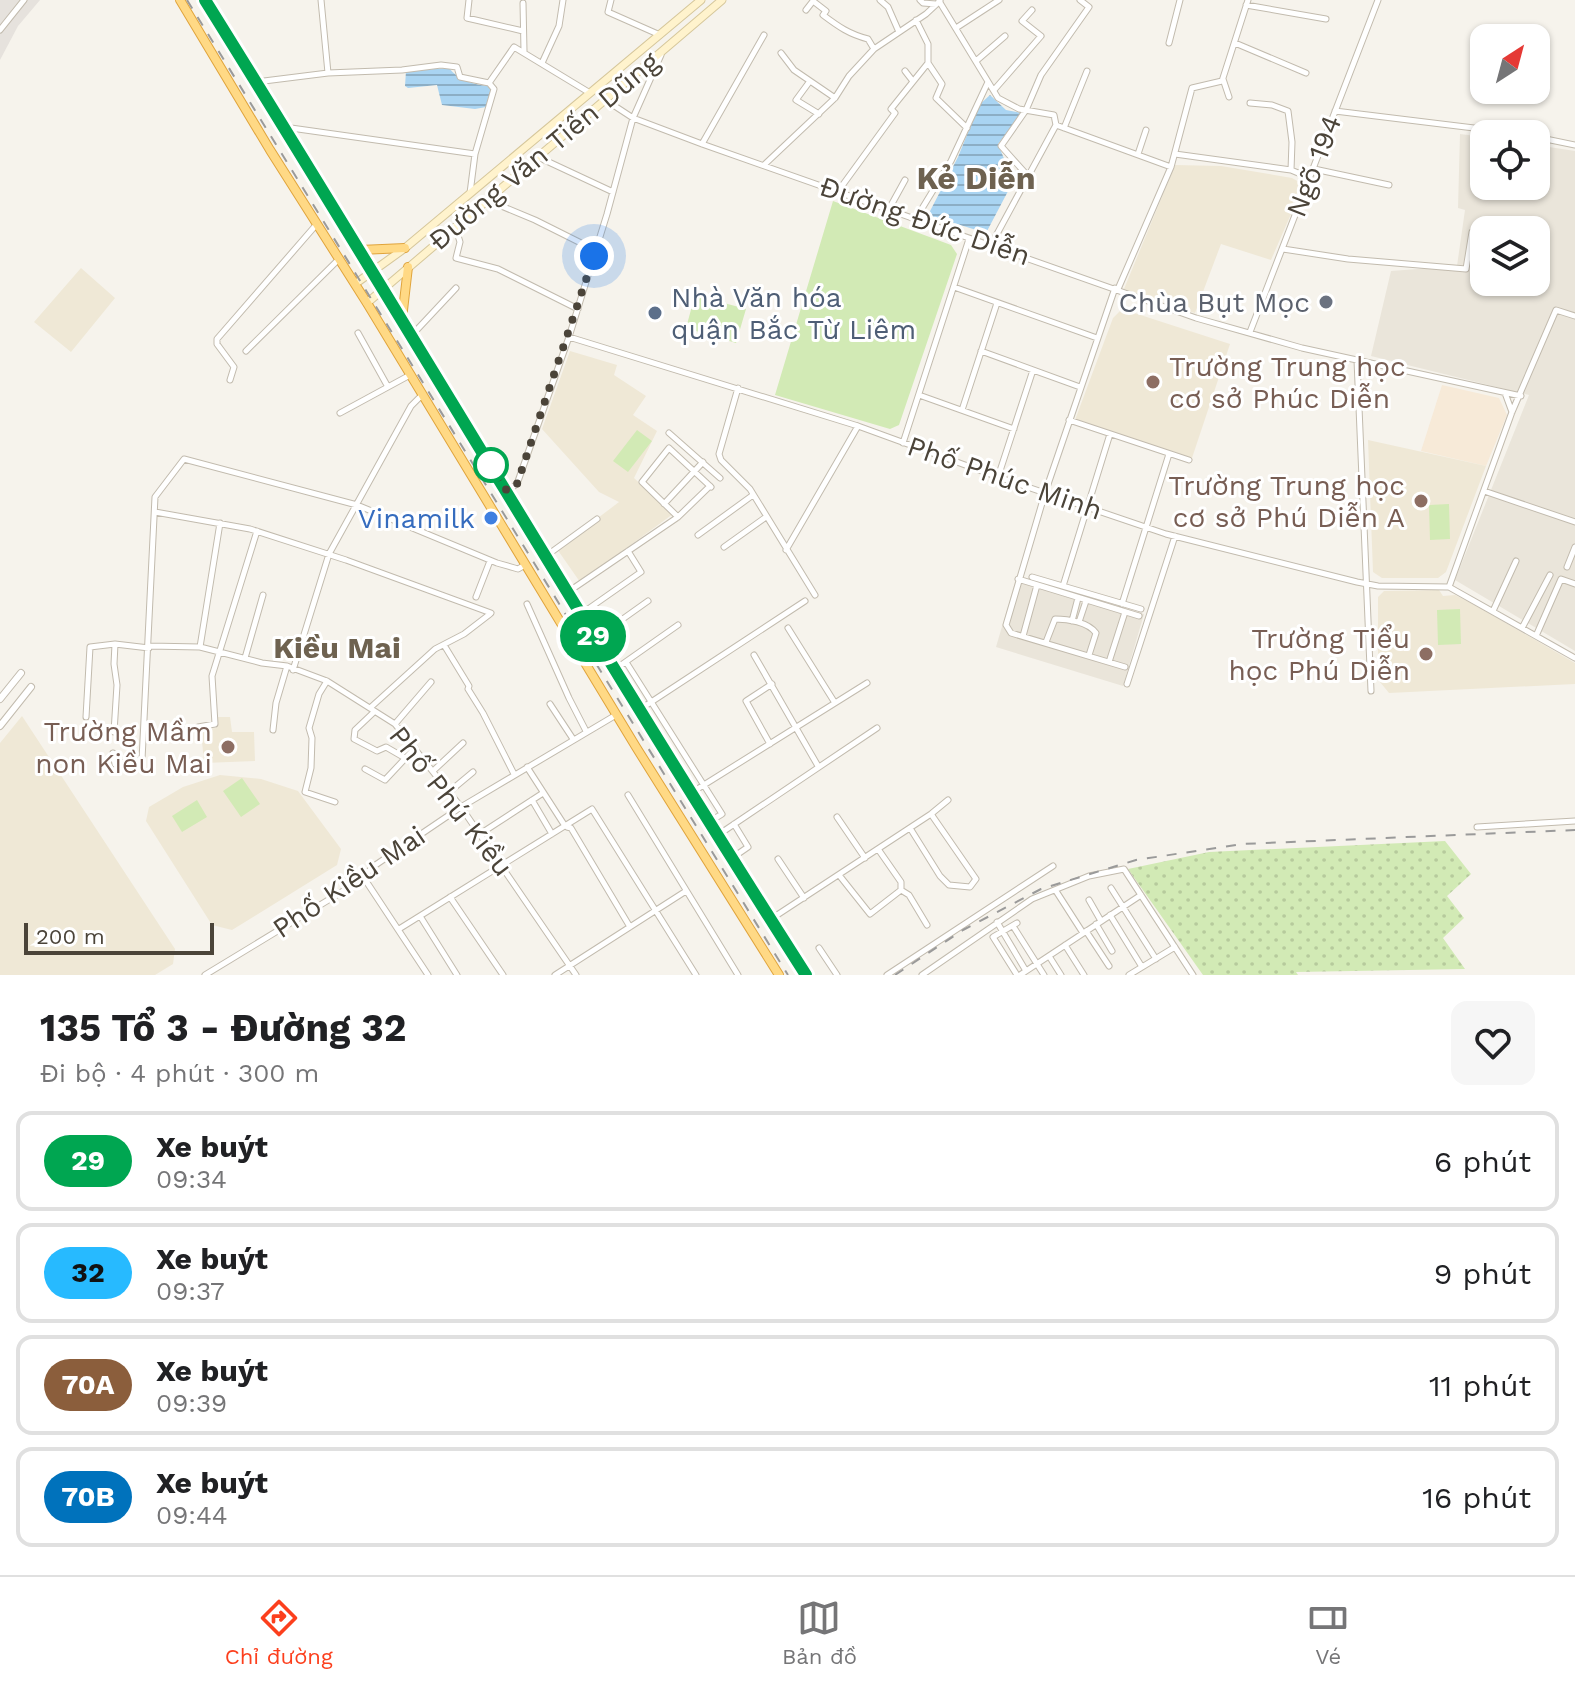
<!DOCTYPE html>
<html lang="vi">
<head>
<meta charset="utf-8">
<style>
  :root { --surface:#fff; --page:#f6f6f6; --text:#202124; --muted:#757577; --line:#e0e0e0; --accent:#fc3f1d }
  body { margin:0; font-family:"Work Sans",sans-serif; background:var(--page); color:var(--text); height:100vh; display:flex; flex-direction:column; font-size:30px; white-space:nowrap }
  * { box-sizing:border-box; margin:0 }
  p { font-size:26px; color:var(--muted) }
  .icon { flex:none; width:44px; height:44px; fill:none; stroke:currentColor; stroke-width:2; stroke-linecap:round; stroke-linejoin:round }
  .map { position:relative; height:975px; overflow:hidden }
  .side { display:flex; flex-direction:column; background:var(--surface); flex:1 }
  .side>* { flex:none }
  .badge { padding:0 16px; border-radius:26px; font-size:28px; line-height:52px }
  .needle { width:52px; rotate:36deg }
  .buttons { position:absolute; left:1470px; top:24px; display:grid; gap:16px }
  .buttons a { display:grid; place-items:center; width:80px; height:80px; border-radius:16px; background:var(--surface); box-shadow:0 2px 6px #0004; font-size:40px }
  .scale { position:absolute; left:24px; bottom:20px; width:190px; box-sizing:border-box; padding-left:8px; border:4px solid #4b4439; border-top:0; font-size:22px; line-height:28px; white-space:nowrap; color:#4b4439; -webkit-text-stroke:6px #fff; paint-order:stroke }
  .you { position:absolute; width:40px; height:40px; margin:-20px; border:6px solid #fff; border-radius:50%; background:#1a73e8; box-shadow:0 0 0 12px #1a73e833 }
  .map>.badge { position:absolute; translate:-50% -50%; box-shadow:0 0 0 4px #fff }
  .round { display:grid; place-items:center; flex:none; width:84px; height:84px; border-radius:16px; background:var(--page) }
  .overview { display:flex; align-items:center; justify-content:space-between; height:136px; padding:0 40px }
  h1 { font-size:38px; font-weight:700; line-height:60px }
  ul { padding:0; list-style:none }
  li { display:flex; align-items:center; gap:24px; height:100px; margin:0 16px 12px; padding:0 24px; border:4px solid var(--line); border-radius:16px }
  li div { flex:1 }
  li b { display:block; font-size:30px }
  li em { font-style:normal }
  li .badge { min-width:88px; font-weight:700; text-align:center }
  .tab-bar { display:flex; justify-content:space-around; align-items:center; height:112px; border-top:2px solid var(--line); background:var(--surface); font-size:22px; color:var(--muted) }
  .tab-bar a { display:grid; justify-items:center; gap:4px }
  .tab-bar .current { color:var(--accent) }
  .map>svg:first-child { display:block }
</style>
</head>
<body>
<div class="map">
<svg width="1575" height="975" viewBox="0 0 1575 975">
  <defs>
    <pattern id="grass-dots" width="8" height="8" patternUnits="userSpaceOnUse" patternTransform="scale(2)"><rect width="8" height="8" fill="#d2eab5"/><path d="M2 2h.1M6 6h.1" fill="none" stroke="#b6ca9c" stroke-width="1.8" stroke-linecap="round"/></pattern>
    <pattern id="water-rules" width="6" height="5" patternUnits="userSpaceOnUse" patternTransform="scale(2)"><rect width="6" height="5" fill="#a9d4f2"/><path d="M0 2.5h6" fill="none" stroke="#8caec5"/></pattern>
  </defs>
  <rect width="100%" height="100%" fill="#f6f3ec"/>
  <path fill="#eae5da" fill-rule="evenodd" d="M1460 134 1484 137V186H1536V145L1575 151V651L1455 580 1529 395 1371 356 1391 271 1457 266 1465 210 1458 208ZM1484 230H1536V282H1484Z
    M1017 575 1144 614 1123 686 996 647Z"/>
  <path fill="#f7ead8" d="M1442 385 1499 398 1507 415 1486 466 1421 451Z"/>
  <path fill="#e6e2dd" d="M0 0H40L18 26 0 60Z"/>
  <path fill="#efe8d6" d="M1175 165 1221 166 1292 178 1301 183 1289 212 1291 214 1271 260 1221 244 1195 313 1177 308 1175 303 1164 299 1159 301 1124 289Z
    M81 268 115 298 71 352 34 322Z
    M1122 309 1230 344 1192 458 1075 420 1113 318Z
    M570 351 617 365 614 375 646 396 633 415 657 431 634 478 673 514 580 582 557 549 619 502 599 492 542 429Z
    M1368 440 1486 466 1446 572 1438 578H1382L1373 572Z
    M1439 590 1443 596 1455 595 1471 603 1575 663V684L1389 693 1380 682 1378 675V597L1384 591Z
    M22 716 175 949 173 964 155 975H0V743Z
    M216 717H230L232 732H254L255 761 204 763 201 730 216 728Z
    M220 775 261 779 298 791 341 849 337 865 232 930 212 925 146 821 149 807 183 787Z"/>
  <path fill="url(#grass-dots)" d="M1445 841 1471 874 1447 896 1464 918 1443 938 1465 969 1296 972 1298 975H1203L1128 869 1209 852Z"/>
  <path fill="#d2eab5" d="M833 201 951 245 957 254 899 425 890 429 775 395Z
    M695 295 746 309 736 343 686 328Z
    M637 430 652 441 628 472 613 461Z
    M1449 504 1450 539 1430 540 1429 505Z
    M1460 609 1461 644 1438 645 1437 610Z
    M242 778 260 804 241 817 223 791Z
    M197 800 207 817 182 832 172 816Z"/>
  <path fill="url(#water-rules)" d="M449 68C459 80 470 84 488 86L491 91 486 107 475 109 442 105 437 85 408 88 405 86 406 71Z
    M990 95 1006 110 1022 113 998 144 1005 161 1016 172V176L986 233 928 215 958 157 979 105Z"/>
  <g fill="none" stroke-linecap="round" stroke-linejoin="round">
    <g stroke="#c2bbae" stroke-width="7">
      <path id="minor" d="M321 0 328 73
        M469 0 467 18 523 31
        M611 0 608 12 660 35
        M880 0 888 7 899 32
        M920 0 923 3 936 4
        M813 1 826 11 823 15C839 27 849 34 868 39L874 49
        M939 1 998 98 1019 109 1054 115 1056 125 1171 167
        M523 3 524 51
        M1246 5 1326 19
        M806 10 813 1
        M916 20 928 44V63L942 84 936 98 967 128
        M956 28 999 0
        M0 30 24 0
        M1169 43 1180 0
        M1235 43 1306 73
        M781 53 794 70 835 98
        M976 61 1005 36
        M542 63 559 26 563 0
        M905 71 912 80
        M1223 79 1229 97
        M810 81 796 100 819 114
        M256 82 328 73 402 70 441 65 457 67 460 77 489 83 514 47 590 93
        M994 90 1041 36 1022 21 1032 10
        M604 99 633 118 702 144 1196 318 1302 348 1521 396
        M1250 103 1272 105 1288 111 1292 142 1291 170
        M1335 111 1523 134
        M284 127 475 154
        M1064 128 1087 71
        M1536 137 1575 145
        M702 144 764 35
        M1138 154 1146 130
        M1175 154 1291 170 1310 178
        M538 157 613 192
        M764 165 835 98 849 76 874 49 926 14 940 1
        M1314 169 1389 185
        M1028 176 1001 146 1026 110 1041 75 1089 7 1080 0
        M839 190 895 113 891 109 928 63
        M470 193 475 154 494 89 489 83
        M487 200 535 220 595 250
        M889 209 905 180
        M915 220 951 161 988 82
        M455 226 460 242 456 258 498 269 578 309
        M991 245 1056 125
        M1283 249 1348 259 1466 269 1472 232
        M954 287 1097 338
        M1115 288 1045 493 1006 625 1011 633 1125 667
        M1118 289 1171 167 1192 88 1222 81 1248 0
        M1575 316 1556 310 1512 412 1449 587 1575 658
        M1250 332 1378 0
        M358 333 388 387
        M412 335 456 288
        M569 337 858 426 998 477 1166 534 1357 582 1378 586 1449 587
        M246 351 339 259
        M981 351 1080 387
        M1357 360 1371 691
        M230 380 234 367 217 344V339L316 225
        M738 388 719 454 721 460 750 489 815 595
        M1505 393 1512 412
        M919 395 1014 429
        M962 410 997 303
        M340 413 410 375
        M1069 420 1189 460
        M669 433 720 478
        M903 443 969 239
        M998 477 1033 370
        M507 491 517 484 569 337 607 214 633 118 661 55
        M1484 491 1575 522
        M664 504 703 462
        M155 512 250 529 346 560 491 613
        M678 517 642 482 669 448 711 487
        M698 535 753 495
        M724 547 766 517
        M786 550 858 426
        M546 556 597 519
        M1567 567 1575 547
        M1032 577 1141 609
        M1018 579 1139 616
        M1063 586 1110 434
        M568 592 678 517 710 486
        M476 597 490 561
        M527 604 569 698 586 731
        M1122 604 1169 454
        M1493 611 1516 561
        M581 614 641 572 628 551
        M1072 621 1078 598
        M1079 622 1086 601
        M788 628 835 703
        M1522 628 1550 575
        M1023 636 1037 585
        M1536 636 1561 579 1575 584
        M596 638 648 601
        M1046 642 1055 619C1068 619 1088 622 1096 633L1089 655
        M444 645 469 686 468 689 483 713 514 774
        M149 646 200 647 262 663 287 666 327 681 395 724 461 807 576 975
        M200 647 220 523
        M754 655 818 766
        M245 658 263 595
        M626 662 722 814 709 822
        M1109 662 1125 612
        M293 670 329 554 411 406 422 395
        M614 670 678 625
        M327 681 319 694 309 728 312 738 311 768 305 792 335 802
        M1127 684 1175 536
        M550 704 573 739
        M370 708 435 649 464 634 490 614
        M639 710 805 601
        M374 712 355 730 354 739 377 751 386 747 405 758
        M86 717 90 647 115 644 149 648
        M395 724 431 682
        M198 727 215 724 212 676 257 531
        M273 730 276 703 287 666
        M114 732 117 685 114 664 115 644
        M770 744 746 701 772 684
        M113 753 115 764 142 760 155 497 184 459 357 505 497 563 518 569 525 565
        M527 767 565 826
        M365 769 385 780 415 748
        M433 771 463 743
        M449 792 473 772
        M691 793 867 683
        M628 795 738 975
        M532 800 552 834
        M837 817 865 858
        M567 827 571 828 630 927
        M1477 827 1575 821
        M910 828 940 876 949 885 970 887 976 879 931 814
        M480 834 543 793
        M718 835 877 728
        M878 849 901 882V890L909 895 927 925
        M732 858 748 847 734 824
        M778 859 804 898
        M839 875 870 914 901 890
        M364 878 428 975
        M1111 888 1156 959
        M1056 891 1083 933
        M450 897 503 975
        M1089 900 1101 921
        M1110 915 1142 967
        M420 916 457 975
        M771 919 931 814 948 800
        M997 922 1026 971
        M1096 924 1112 951
        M1013 926 1044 975
        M399 929 592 809 696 975
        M1086 931 1109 966
        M1065 945 1084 975
        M819 948 837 975
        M1049 956 1061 975
        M205 975 358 882 374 866 461 807 616 715
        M555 975 686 891
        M887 975 1053 866
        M922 975 1032 899 1089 876 1124 869 1193 975
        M1017 975 993 937 1017 923
        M1020 975 1141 895
        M1129 975 1175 947"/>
    </g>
    <g stroke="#c2bbae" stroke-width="8">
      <path id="tertiary" d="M0 699 21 673
        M0 726 31 687"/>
    </g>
    <g stroke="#d6c79b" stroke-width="9">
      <path id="secondary" d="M355 284 405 248 701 0
        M367 303 722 0"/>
    </g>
    <g stroke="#e0a43c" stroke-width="10">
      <path id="trunk" d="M180 0 270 150 367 303 636 747 779 975
        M205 0 507 491 638 711 806 975
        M360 250 405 248
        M402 319 408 267"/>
    </g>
    <use href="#minor" stroke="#fff" stroke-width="5"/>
    <use href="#tertiary" stroke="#fff" stroke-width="6"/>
    <use href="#secondary" stroke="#fff3cd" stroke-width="7"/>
    <use href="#trunk" stroke="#ffd985" stroke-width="8"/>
    <path stroke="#9a9a9a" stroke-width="2" stroke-dasharray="10 10" stroke-linecap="butt" d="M187 0 788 975
      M895 975 963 930 1041 889 1136 860 1242 844 1575 830"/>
  </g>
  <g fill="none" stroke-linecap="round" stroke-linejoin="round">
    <g stroke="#fff" stroke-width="18">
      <path id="line" d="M205 0C407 324 600 653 806 975"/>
    </g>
    <use href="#line" stroke="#00a651" stroke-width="12"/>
    <path stroke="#4b4439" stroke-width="8" stroke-dasharray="0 14.4" d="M491 465 507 491 517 484 594 256"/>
  </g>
  <circle fill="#6b7280" stroke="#fff" stroke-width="3" cx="1326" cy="302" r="8"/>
  <circle fill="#5c6f8a" stroke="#fff" stroke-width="3" cx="655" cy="313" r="8"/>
  <g fill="#8d6e63" stroke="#fff" stroke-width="3">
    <circle cx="1153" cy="382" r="8"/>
    <circle cx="1421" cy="501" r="8"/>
    <circle cx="1426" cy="654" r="8"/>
    <circle cx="228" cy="747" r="8"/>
  </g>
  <circle fill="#fff" stroke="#00a651" stroke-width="4" cx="491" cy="465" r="16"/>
  <circle fill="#3f7fe0" stroke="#fff" stroke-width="3" cx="491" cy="518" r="8"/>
  <g text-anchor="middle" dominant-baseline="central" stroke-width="6" stroke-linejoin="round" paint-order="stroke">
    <g font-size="28" fill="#4b4439" stroke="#fff">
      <text transform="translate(544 151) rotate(-40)">Đường Văn Tiến Dũng</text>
      <text transform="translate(1314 166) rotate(-69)">Ngõ 194</text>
      <text transform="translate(925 221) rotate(19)">Đường Đức Diễn</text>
      <text transform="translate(1005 478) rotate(19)">Phố Phúc Minh</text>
      <text transform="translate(451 801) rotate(52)">Phố Phú Kiều</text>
      <text transform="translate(349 882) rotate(-34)">Phố Kiều Mai</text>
    </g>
    <g font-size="28" fill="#4e5e75" stroke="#fff" text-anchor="start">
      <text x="671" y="297">Nhà Văn hóa<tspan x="671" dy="32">quận Bắc Từ Liêm</tspan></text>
    </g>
    <g font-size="28" fill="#5b616d" stroke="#fff" text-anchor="end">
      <text x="1310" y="302">Chùa Bụt Mọc</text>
    </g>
    <g font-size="28" fill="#785e54" stroke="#fff" text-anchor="end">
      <text x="1169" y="366" text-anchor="start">Trường Trung học<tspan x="1169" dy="32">cơ sở Phúc Diễn</tspan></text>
      <text x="1405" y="485">Trường Trung học<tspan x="1405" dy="32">cơ sở Phú Diễn A</tspan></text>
      <text x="1410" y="638">Trường Tiểu<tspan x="1410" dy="32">học Phú Diễn</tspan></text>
      <text x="212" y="731">Trường Mầm<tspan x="212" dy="32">non Kiều Mai</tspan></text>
    </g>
    <g font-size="28" fill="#366cbe" stroke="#fff" text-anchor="end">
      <text x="475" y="518">Vinamilk</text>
    </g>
    <g font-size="30" font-weight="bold" fill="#6e6250" stroke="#fff">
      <text x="337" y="647">Kiều Mai</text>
    </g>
    <g font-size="32" font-weight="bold" fill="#6e6250" stroke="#fff">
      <text x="976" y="178">Kẻ Diễn</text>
    </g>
  </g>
</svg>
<div class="buttons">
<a><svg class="needle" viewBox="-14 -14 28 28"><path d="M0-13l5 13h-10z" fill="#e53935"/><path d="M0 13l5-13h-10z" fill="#757577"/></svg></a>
<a><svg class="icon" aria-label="locate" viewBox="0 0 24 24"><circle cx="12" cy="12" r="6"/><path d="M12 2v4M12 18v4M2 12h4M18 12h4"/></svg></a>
<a><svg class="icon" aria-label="layers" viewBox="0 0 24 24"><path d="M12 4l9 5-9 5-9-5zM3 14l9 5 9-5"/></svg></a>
</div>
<div class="scale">200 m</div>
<div class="you" style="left:594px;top:256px"></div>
<b class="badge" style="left:593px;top:636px;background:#00a651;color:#fff">29</b>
</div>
<section class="side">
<div class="overview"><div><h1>135 Tổ 3 - Đường 32</h1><p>Đi bộ · 4 phút · 300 m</p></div><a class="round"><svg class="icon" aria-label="heart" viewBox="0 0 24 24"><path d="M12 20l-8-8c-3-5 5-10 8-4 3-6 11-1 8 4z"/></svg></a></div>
<ul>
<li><span class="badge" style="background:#00a651;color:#fff">29</span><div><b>Xe buýt</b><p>09:34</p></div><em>6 phút</em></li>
<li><span class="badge" style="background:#27baff;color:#111">32</span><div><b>Xe buýt</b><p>09:37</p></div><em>9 phút</em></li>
<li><span class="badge" style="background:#8b5e3c;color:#fff">70A</span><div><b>Xe buýt</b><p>09:39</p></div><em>11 phút</em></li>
<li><span class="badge" style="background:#0072bc;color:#fff">70B</span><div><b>Xe buýt</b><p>09:44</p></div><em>16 phút</em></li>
</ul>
</section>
<nav class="tab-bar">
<a class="current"><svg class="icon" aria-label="directions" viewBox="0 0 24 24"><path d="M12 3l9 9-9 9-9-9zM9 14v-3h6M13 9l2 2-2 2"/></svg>Chỉ đường</a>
<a><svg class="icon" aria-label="map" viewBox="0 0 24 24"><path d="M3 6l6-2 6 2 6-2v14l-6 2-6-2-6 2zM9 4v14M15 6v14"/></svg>Bản đồ</a>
<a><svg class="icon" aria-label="tickets" viewBox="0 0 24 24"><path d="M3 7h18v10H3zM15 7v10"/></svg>Vé</a>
</nav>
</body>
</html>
